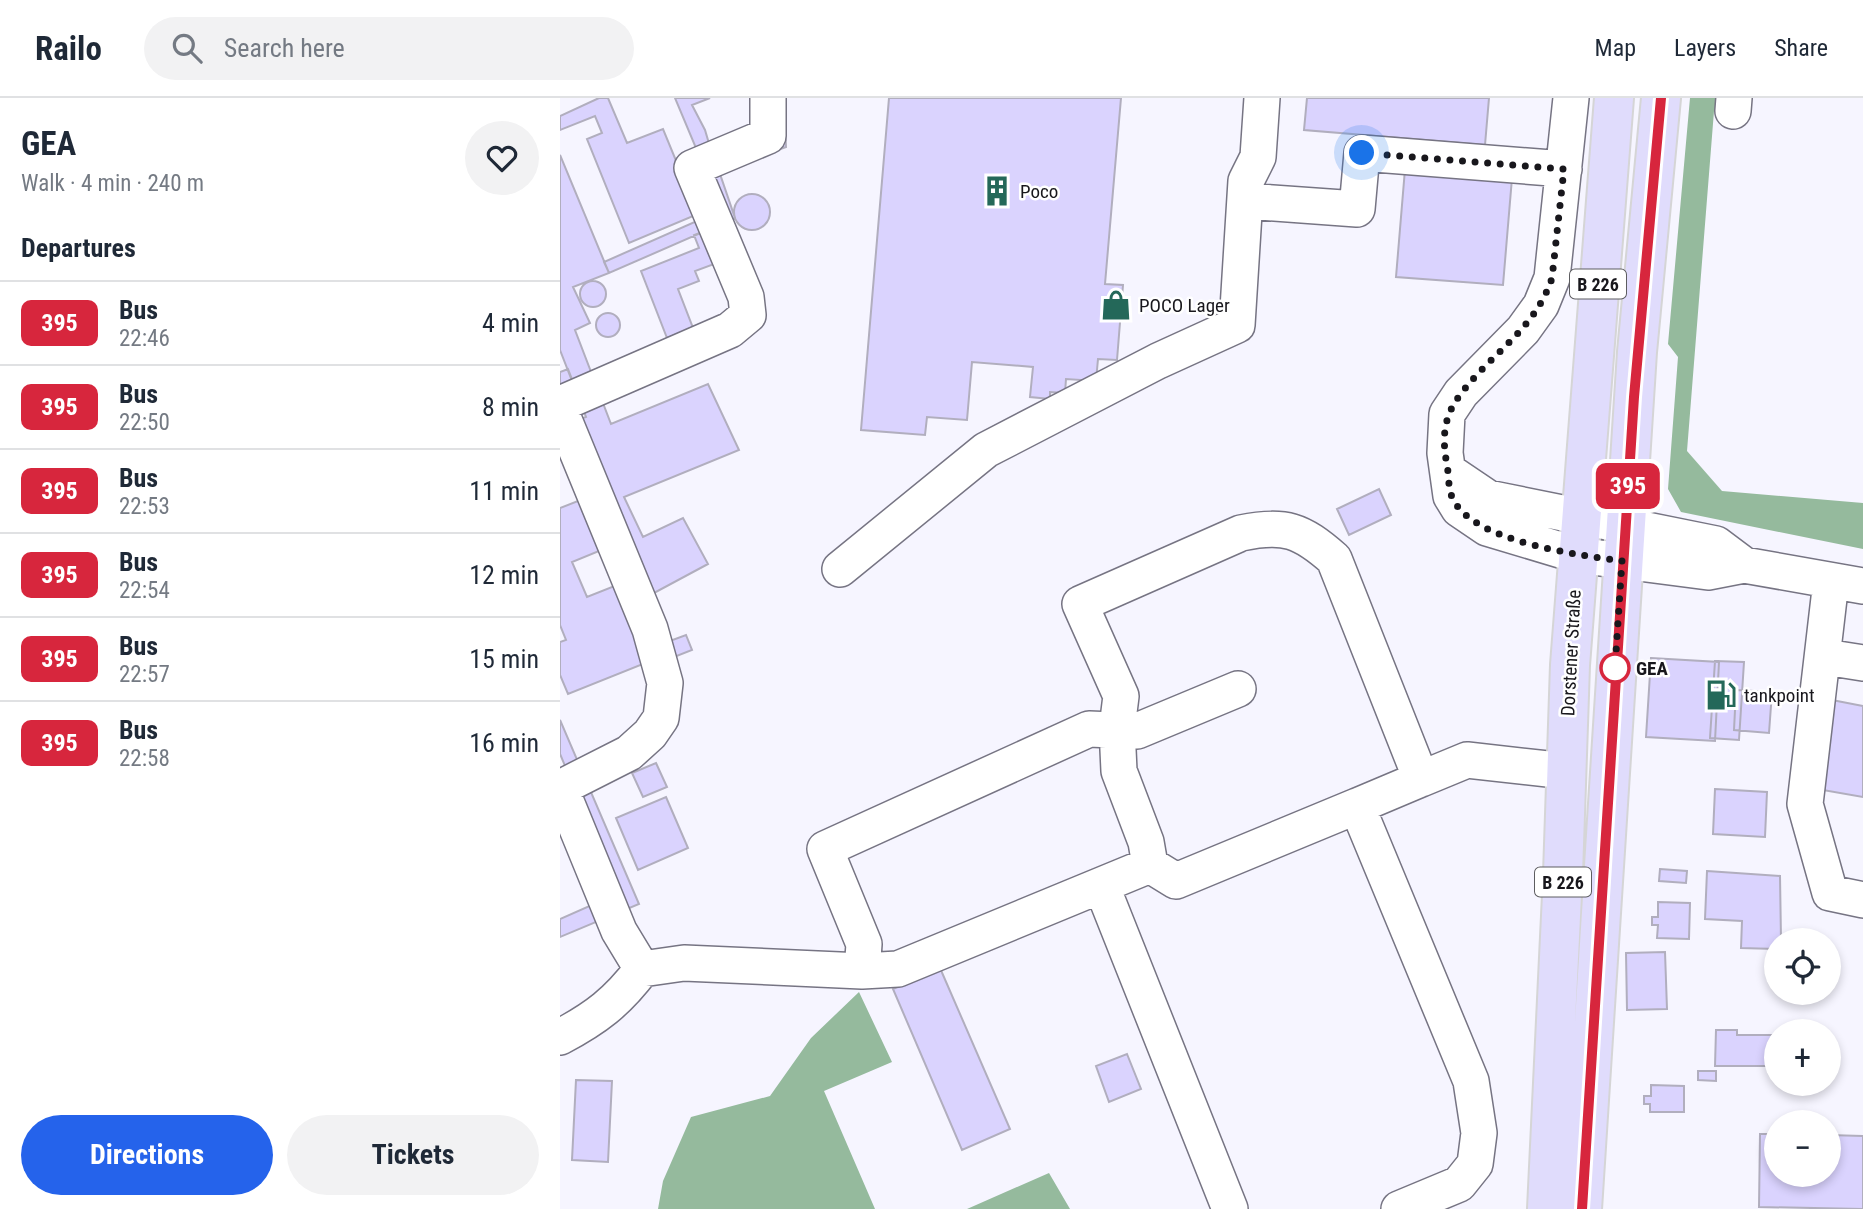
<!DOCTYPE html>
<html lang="en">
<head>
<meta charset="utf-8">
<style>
  :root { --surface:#fff; --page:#f2f2f3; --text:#1f2937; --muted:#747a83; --line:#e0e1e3; --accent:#2563eb }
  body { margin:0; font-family:"Roboto Condensed",sans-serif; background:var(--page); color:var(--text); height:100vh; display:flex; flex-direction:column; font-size:26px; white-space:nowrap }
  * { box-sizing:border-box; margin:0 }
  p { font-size:23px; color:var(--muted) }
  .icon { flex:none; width:38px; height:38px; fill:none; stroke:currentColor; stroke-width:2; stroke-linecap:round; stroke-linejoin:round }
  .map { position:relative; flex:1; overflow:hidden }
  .sheet { display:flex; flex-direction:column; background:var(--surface); width:560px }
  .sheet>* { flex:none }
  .badge { padding:0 14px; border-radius:10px; font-size:24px; line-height:46px }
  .controls { position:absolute; left:1204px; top:830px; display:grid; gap:14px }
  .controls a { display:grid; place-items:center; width:77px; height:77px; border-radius:50%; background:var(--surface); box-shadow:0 4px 10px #0003; font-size:35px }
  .you { position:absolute; width:35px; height:35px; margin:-18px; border:5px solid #fff; border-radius:50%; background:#1a73e8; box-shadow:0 0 0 10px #1a73e833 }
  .map>.badge { position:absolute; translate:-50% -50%; box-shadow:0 0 0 4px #fff }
  h2 { padding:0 21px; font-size:26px; line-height:63px }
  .round { display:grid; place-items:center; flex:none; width:74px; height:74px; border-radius:37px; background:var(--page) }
  .head { display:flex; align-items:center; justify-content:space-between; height:119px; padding:0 21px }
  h1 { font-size:33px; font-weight:700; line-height:52px }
  .cta { display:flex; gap:14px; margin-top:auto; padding:14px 21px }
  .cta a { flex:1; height:80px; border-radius:42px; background:var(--accent); color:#fff; font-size:28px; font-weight:700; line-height:80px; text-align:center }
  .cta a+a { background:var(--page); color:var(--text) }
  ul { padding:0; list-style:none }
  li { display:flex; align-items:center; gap:21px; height:84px; padding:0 21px; border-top:2px solid var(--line) }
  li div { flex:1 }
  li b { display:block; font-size:26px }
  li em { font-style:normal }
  li .badge { min-width:77px; font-weight:700; text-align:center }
  header { display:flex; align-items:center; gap:42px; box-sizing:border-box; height:98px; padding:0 35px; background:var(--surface); border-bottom:2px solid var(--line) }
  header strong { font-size:33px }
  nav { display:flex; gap:38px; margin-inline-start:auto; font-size:24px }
  .search { width:490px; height:63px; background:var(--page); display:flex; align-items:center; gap:18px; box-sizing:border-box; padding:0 24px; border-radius:38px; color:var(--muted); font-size:26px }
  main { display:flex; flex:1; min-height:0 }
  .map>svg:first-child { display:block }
</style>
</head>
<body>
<header>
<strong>Railo</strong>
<div class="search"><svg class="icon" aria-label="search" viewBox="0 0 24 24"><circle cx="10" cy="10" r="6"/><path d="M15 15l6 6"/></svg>Search here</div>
<nav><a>Map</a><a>Layers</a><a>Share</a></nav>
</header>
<main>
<section class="sheet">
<div class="head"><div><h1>GEA</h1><p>Walk · 4 min · 240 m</p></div><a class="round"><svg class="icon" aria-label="heart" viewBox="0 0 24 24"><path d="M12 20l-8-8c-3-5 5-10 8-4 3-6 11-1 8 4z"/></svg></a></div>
<h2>Departures</h2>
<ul>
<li><span class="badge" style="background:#d7263d;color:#fff">395</span><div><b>Bus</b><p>22:46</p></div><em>4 min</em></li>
<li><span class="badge" style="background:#d7263d;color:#fff">395</span><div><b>Bus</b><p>22:50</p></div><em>8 min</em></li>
<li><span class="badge" style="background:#d7263d;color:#fff">395</span><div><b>Bus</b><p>22:53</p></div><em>11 min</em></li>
<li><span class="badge" style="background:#d7263d;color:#fff">395</span><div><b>Bus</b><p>22:54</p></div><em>12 min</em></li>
<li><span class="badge" style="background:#d7263d;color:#fff">395</span><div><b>Bus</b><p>22:57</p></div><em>15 min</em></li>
<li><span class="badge" style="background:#d7263d;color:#fff">395</span><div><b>Bus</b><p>22:58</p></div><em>16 min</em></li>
</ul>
<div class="cta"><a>Directions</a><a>Tickets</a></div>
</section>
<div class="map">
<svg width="1303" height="1111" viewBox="0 0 1303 1111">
  <rect width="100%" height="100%" fill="#f6f5ff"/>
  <path fill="#95ba9d" d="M1130 0H1166L1154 13 1127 353 1162 393 1303 405V451L1121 414 1108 391 1118 259 1108 246Z
    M299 894 332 964 264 993 315 1111H98L103 1083 131 1019 210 998 251 940Z
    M489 1075 510 1111H407Z"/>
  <path fill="#dad3fe" stroke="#b1aebe" stroke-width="2" d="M39 0H48L67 45 103 31 138 116 69 145 27 41 42 35 35 18 0 32V18Z
    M115 0H150L132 7 145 32 155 66 224 0 226 49 159 73 175 120 49 175 44 164 162 112Z
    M329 0H561L545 186 563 187 557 262 538 261 536 283 506 281 505 295 490 294V301L470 299 473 269 412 264 407 322 367 319 365 337 301 332Z
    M747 0H929L925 47 744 32Z
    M0 57 49 175 13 189 30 225 15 232 51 326 148 286 179 352 64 399 83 439 123 420 148 466 92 496 110 543 126 537 132 552 109 561 0 329 26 319 0 252Z
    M845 71 952 80 943 187 836 179Z
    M174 114a18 18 0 1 1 36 0a18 18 0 1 1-36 0Z
    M145 133 157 165 135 173 139 183 118 191 133 230 107 240 81 173 139 150 134 137Z
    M20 196a13 13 0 1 1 26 0a13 13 0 1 1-26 0Z
    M36 227a12 12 0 1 1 24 0a12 12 0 1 1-24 0Z
    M8 271 15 289 0 295V274Z
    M819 391 831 417 789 437 777 411Z
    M23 401 44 451 12 464 27 499 57 487 88 564 8 596 0 577V544L6 542 0 527V410Z
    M1091 560 1159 564 1155 643 1086 639Z
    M1155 563 1184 564 1179 642 1150 640Z
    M1176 592 1212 594 1209 635 1174 632Z
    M1272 602 1303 608V699L1257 691Z
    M0 622 79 806 0 839V821L59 795 0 656Z
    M96 665 107 689 83 699 72 675Z
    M1155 691 1207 694 1205 739 1153 736Z
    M106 699 128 750 78 772 56 720Z
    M1100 771 1127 773 1126 785 1099 783Z
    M1147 773 1220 778 1221 842H1216V851L1181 850 1182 823 1145 821Z
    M1098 804 1130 805 1129 841 1097 840 1098 827H1092V819H1098Z
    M1105 854 1107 911 1067 912 1066 855Z
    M380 870 450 1031 402 1052 333 891Z
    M1156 932H1177V937H1216V968H1155Z
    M567 956 581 991 549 1004 536 968Z
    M1138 973H1156V983L1138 982Z
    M16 982 52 983 48 1064 12 1062Z
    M1091 987 1124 988V1014H1090V1006H1084V998H1091Z
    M1200 1036H1216V1076H1269V1037L1303 1038V1111L1199 1109Z"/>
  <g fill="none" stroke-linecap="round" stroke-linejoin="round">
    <g stroke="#767483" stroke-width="38">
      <path id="minor" d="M1011 0 992 180 981 207 963 232 901 295 887 316 885 355 891 398 899 411 927 430 1017 457 1148 474 1184 467 1303 488
        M1173 13 1174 0
        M686 103 797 111 802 55 1004 71
        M0 306 170 232 188 217 186 199 132 70 208 38V0
        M0 312 90 531 105 585 101 620 90 636 69 655 0 690
        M888 373 928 400 1156 446 1184 467
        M280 471 426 352 598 263 677 227 686 83 698 59 702 0
        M1271 483 1245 706 1270 795 1303 802
        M1265 559 1303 565
        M0 689 59 833 82 871C57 904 36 920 0 939
        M590 767 616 783 797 708
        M542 789 670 1111
        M82 871 124 865 302 873 338 871 590 767 586 744 559 673 557 630 561 598 520 506 681 435C725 426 741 432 774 461L861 681 907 662 1006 673
        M302 873 304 846 265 751 529 631 577 633 678 591
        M839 1111 899 1086 915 1066 919 1035 911 983 797 708 861 681"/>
    </g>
    <g stroke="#d5d5d6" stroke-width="42">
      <path id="major" d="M987 1111 1003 776 1010 567 1054 0
        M1022 1111 1077 254 1101 0"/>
    </g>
    <use href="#minor" stroke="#fff" stroke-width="35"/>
    <use href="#major" stroke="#e0dcfc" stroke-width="38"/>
  </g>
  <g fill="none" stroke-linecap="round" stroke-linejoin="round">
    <g stroke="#fff" stroke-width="16">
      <path id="line" d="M1022 1111 1074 299 1101 0"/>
    </g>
    <use href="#line" stroke="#d7263d" stroke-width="10"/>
    <path stroke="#18171c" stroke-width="7" stroke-dasharray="0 12.6" d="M802 55 1004 71 992 180C975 232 930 256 900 297 883 319 882 341 887 367 889 377 888 390 892 399 911 444 1019 457 1062 463L1055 570"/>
  </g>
  <defs>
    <g id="building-bare" transform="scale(2.415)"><path d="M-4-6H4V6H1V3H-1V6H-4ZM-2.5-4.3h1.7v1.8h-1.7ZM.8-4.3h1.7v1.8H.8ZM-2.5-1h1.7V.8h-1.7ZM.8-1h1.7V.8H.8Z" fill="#246859" stroke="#fff" stroke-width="2.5" paint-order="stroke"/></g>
    <g id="shop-bare" transform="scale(2.415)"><path d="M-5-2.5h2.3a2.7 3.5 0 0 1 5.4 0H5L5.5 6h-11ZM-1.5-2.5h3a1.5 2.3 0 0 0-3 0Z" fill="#246859" stroke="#fff" stroke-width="2.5" paint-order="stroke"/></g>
    <g id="fuel-bare" transform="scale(2.415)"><path d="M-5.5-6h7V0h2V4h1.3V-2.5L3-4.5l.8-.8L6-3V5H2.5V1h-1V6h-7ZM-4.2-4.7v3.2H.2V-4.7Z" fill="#246859" stroke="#fff" stroke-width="2.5" paint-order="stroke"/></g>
  </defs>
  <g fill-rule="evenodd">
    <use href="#building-bare" x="437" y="93"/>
    <use href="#shop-bare" x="556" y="207"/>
    <use href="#fuel-bare" x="1161" y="597"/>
  </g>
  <circle fill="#fff" stroke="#d7263d" stroke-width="3.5" cx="1055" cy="570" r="14"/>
  <g text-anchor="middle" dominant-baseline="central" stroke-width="5" stroke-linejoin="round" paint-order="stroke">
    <g fill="#fff" stroke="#5d5d60" stroke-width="2">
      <rect x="1010" y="171.5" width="56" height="29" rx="5"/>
      <rect x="975" y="769.5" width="56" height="29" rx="5"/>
    </g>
    <g font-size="18" font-weight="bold" fill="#18171c">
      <text x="1038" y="186">B 226</text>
      <text x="1003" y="784">B 226</text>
    </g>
    <g font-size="19" fill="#18171c" stroke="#fff" text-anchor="start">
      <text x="460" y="93">Poco</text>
      <text x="579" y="207">POCO Lager</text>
      <text x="1184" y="597">tankpoint</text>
    </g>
    <g font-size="19" fill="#18171c" stroke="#fff">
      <text transform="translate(1011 555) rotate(-87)">Dorstener Straße</text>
    </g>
    <g font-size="19" font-weight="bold" fill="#18171c" stroke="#fff" text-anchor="start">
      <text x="1076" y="570">GEA</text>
    </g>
  </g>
</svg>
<div class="controls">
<a><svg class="icon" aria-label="locate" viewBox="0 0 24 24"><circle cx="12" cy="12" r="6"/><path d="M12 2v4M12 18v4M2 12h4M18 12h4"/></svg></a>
<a>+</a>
<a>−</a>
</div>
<div class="you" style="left:802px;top:55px"></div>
<b class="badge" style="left:1068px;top:388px;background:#d7263d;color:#fff">395</b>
</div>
</main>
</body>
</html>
